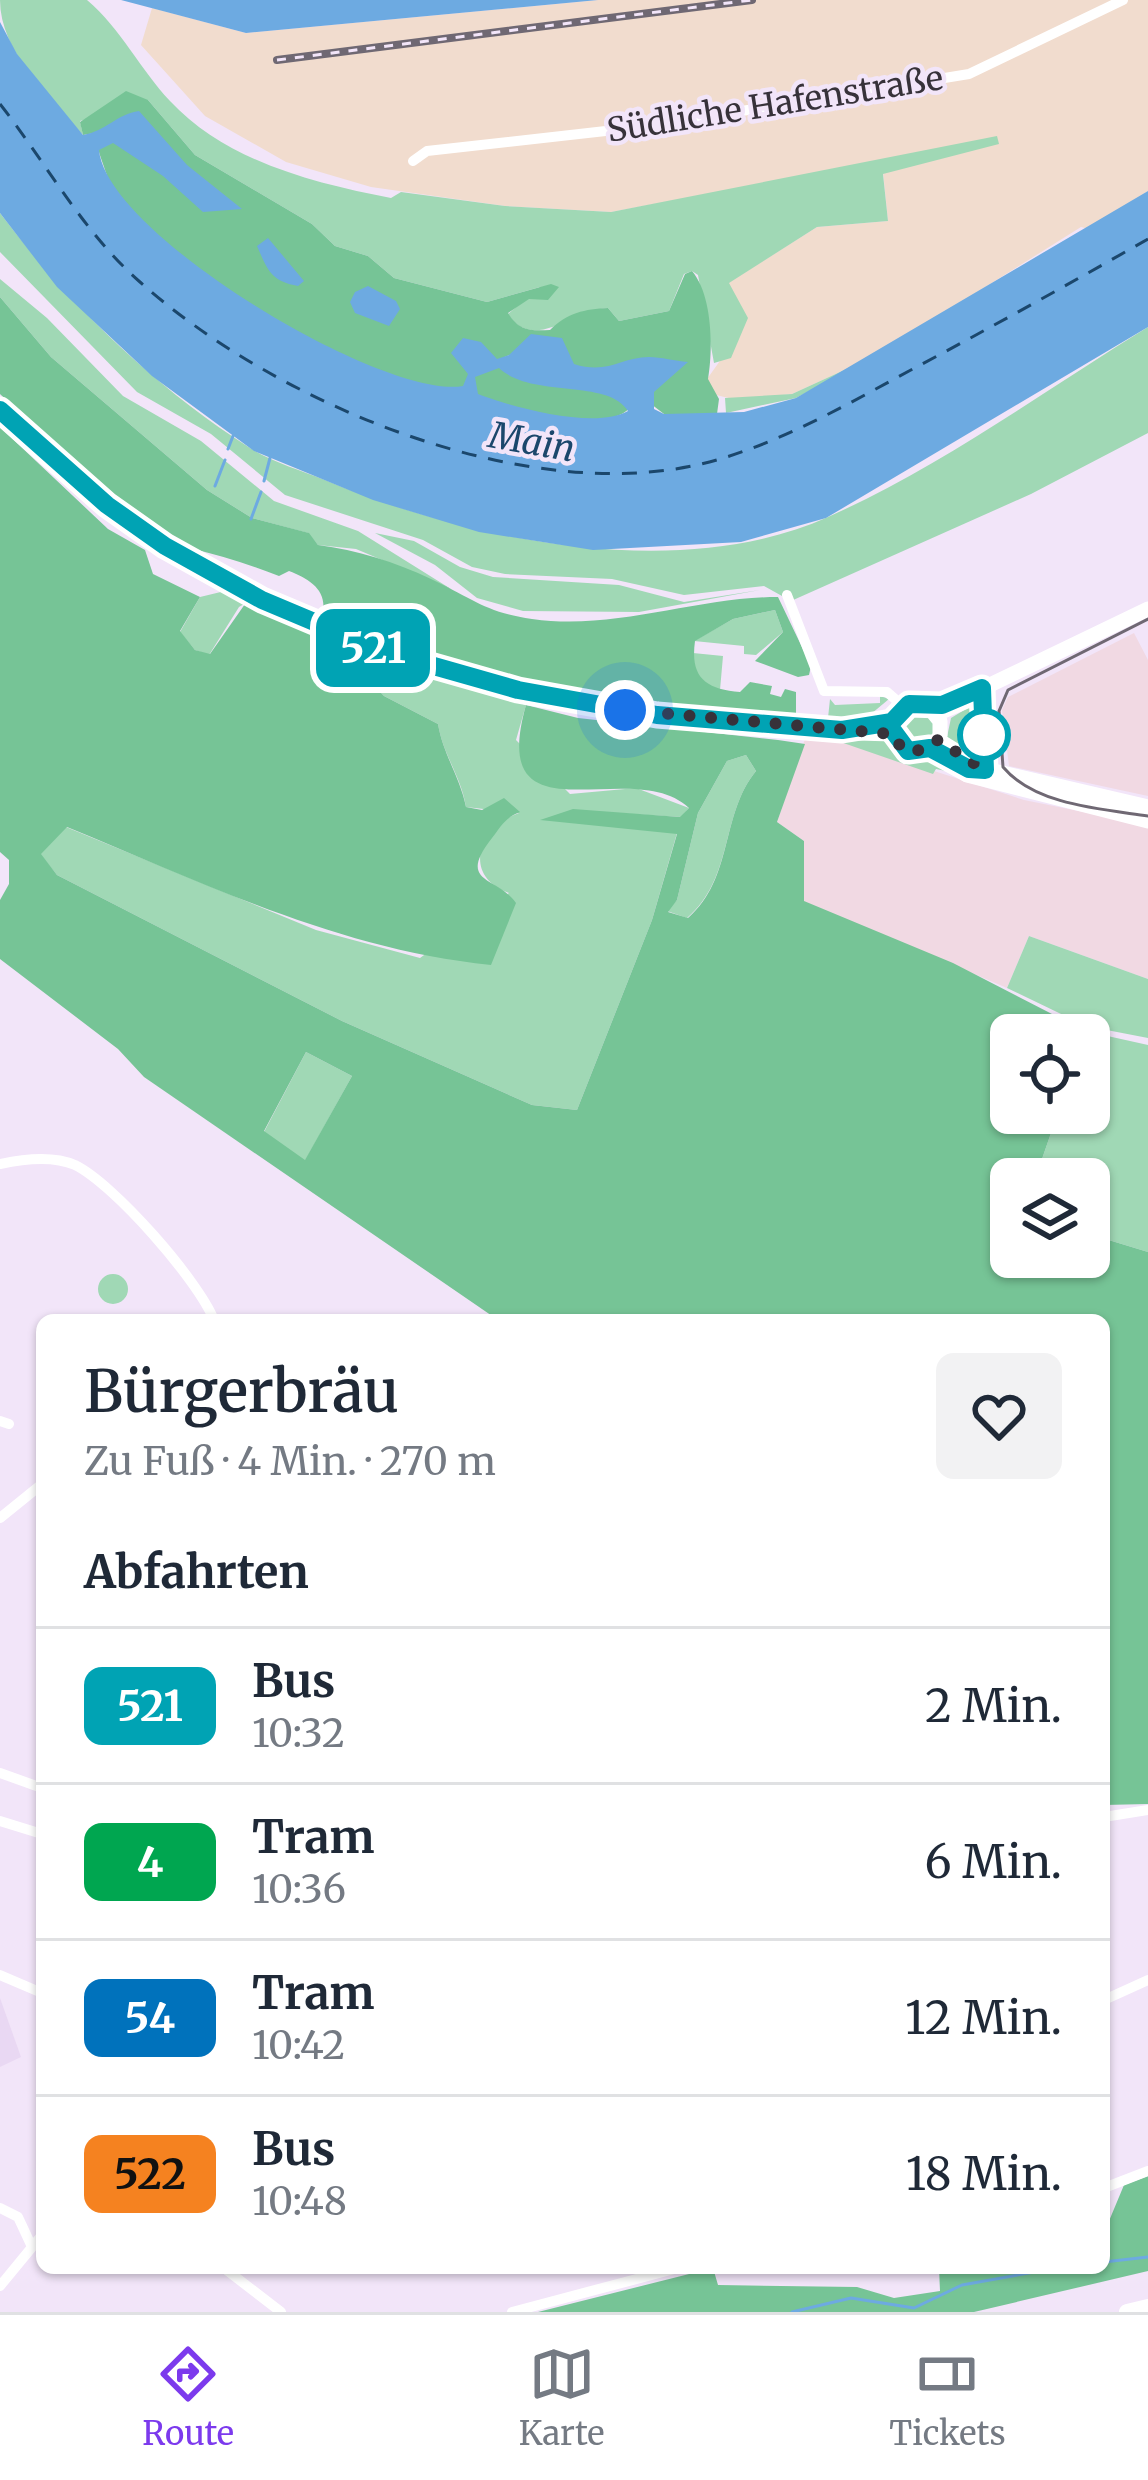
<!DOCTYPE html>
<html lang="de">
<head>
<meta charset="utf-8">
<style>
  :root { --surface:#fff; --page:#f2f2f3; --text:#1f2937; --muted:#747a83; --line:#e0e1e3; --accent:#7c3aed }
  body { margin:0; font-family:Merriweather,serif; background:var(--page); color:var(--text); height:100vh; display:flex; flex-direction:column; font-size:45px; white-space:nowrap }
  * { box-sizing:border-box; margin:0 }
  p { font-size:39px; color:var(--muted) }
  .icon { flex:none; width:66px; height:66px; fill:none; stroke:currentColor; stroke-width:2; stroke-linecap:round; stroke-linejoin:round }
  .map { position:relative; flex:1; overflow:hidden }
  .details { position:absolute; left:36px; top:1314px; width:1074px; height:960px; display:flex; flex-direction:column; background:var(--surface); border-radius:18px; box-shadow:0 3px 9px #0004 }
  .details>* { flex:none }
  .badge { padding:0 24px; border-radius:18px; font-size:42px; line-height:78px }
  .tools { position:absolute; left:990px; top:1014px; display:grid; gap:24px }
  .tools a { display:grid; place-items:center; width:120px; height:120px; border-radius:18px; background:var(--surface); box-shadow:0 3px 9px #0004; font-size:60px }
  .you { position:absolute; width:60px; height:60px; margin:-30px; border:9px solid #fff; border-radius:50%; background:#1a73e8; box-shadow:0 0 0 18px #1a73e833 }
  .map>.badge { position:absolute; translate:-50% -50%; box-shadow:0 0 0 6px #fff }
  h2 { padding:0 48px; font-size:45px; line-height:108px }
  .round { display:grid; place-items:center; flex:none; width:126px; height:126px; border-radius:18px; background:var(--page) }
  .headline { display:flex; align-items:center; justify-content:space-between; height:204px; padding:0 48px }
  h1 { font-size:57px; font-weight:600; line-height:90px }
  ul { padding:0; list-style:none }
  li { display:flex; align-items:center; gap:36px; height:156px; padding:0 48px; border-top:3px solid var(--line) }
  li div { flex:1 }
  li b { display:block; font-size:45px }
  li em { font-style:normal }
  li .badge { min-width:132px; font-weight:700; text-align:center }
  .tab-bar { display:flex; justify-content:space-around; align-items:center; height:168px; border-top:3px solid var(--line); background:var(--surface); font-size:33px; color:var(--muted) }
  .tab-bar a { display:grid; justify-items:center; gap:6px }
  .tab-bar .selected { color:var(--accent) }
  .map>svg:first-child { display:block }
</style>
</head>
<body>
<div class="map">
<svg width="1148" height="2312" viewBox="0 0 1148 2312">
  <rect width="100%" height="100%" fill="#f2e5f9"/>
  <path fill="#f1d9e3" d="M1134 633 1148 660V796L1009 766 1002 710 1008 697Z
    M805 739 841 741 1024 800 1148 825V979L1029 936 1007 988 803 901 804 841 777 822Z"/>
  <path fill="#f1dcce" d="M598 0H1148V191L1089 229 1081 227 877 355 792 394 737 400 716 395 707 379 722 358 728 283 817 227 888 221 882 162 611 212 505 206 371 187 286 162 205 116 141 45 152 8 246 33Z"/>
  <path fill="#e9d8f3" d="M0 1998 21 2057 0 2067Z"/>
  <path fill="#a0d8b5" d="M0 0H87C121 29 140 69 170 101 226 161 313 183 391 198L401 192 505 206 611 212 997 136 999 144 883 174 888 221 817 227 729 283 748 318 731 358 714 363 698 275 692 271 684 274 669 311 619 321 608 308C572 310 534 353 508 314L540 287 487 302 394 278 368 256 335 246 312 224 195 155 148 100 80 121 83 135C50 98 0 52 0 0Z
    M0 213C70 305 152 385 250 448 272 462 300 470 325 480 469 540 679 584 828 517 940 467 1044 391 1148 327V433L1031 494 791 601 764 586 684 595 612 579 505 574 472 567 423 540 285 495 211 434 137 392 0 252Z
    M0 279 47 318 123 396 201 441 274 501 358 531 451 589 356 549 318 545 308 533 252 518 207 490 51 357 0 297Z
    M877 355 796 398 726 413 725 398 792 394Z
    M375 533 414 541 460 567 493 577 619 585 684 602 760 590 639 612 523 611 477 598 435 565Z
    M229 590 249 601 239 607 209 655 195 650 180 632 200 597Z
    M775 610 783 632 756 655 744 654V646L694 641 733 619Z
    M333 642 376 661 526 705 516 740 570 794 636 788 689 808 681 817 615 813 677 833 652 920 577 1110 532 1105 342 1021 57 875 40 854 66 827 316 930 420 958 509 893C460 875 480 826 519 813L466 807C461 776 443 755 438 724L384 696Z
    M693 653 723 656 720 690C700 682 693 674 693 653Z
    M880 696 889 699 871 714 828 718 830 699 835 705 880 703Z
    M971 706 979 714 981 750 973 759 947 737 951 718Z
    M922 708 936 726 931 741 909 747 896 721 900 714Z
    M826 737 886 741 902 755 928 758 951 772 936 769 933 774Z
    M746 755 756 771C720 815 734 878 687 918L667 911 677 900 698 813 727 761Z
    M1029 936 1148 979V1038L1086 1026 1007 988Z
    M1085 1031 1148 1045V1252L1089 1234V1179H1035L1058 1113H1089Z
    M306 1052 352 1076 305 1161 264 1132Z
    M98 1289a15 15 0 1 1 30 0a15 15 0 1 1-30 0Z"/>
  <path fill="#76c496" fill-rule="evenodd" d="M126 91 148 100 195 155 312 224 335 246 368 256 394 278 487 302 551 284 559 287 548 300 529 299 508 313C519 331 531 331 550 330 567 313 585 309 608 308L619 321 669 311 685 274 692 271C713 296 713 350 708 379L719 399 717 414H664L616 377 514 353 471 372 463 389C365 390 192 278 125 208 112 194 104 167 98 149L107 131 83 135 80 122Z
    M0 297 51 357 207 490 252 518 309 533 318 545C357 550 395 562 431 579 472 598 484 612 532 619 616 631 695 597 778 597L811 666 809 675 798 677 755 661 783 632 775 610 733 619 695 641C690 677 705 689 740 692L750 682 772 686 770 694 781 697 785 689 796 692V718C632 708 475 677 322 616 329 591 310 579 289 571L279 576C249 564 221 556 190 548 141 534 40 432 0 394Z
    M500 367 615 392 631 407C602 438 509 407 474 394L475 371Z
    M0 427 108 529 145 550 153 574 200 597 180 631 195 650 210 654 245 604 333 642 384 696 438 724C443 754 460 777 466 807L482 810 504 798 520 812C506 817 501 826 492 838 456 884 497 876 516 903L491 965C340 950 206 884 67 827L41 854 57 875 342 1021 532 1105 577 1110 652 920 677 834 540 820 573 809 680 817 689 808C632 754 486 847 526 705L578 718 778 740 805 744 777 822 804 841V901L953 963 1085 1031 1011 1035V1113H1058L1035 1179H1011V1257H1089V1234L1148 1252V1804L1104 1805V1320H498L144 1077 118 1049 0 959V900L9 884V860L0 852ZM746 755 756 771C720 815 734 878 688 918L668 912 677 900 698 813 727 761ZM306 1052 352 1076 305 1160 264 1131Z
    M1148 2176V2271L974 2312H538L713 2268 718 2285 857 2287 894 2298 940 2291 939 2268H1104V2233L1124 2185Z"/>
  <path fill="#6daae1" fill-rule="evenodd" d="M121 0H598L246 33Z
    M0 22 17 54 83 135C106 131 117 114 139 111L187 165 242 209 203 212 163 176 113 143 99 150C106 234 383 400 463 386L468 374 451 353 463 338 481 342 497 359 509 355 531 334 562 338 574 364C608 375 621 357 649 357 661 357 675 361 688 362L654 392V409L664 414 744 412 796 398 1148 191V327L826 518 741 542 593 550 479 532 373 500 254 451 152 376 57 287 0 213ZM499 368C532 399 608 378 628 411 595 430 512 407 478 394L475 377Z
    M268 238 304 281 298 286C271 281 268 271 257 246Z
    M368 286 396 301 400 309 389 326 355 313 350 302 355 292Z"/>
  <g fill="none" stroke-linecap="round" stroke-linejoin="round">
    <path stroke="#6daae1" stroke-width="3" d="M228 449 233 436
      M264 481 270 458
      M215 486 225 460
      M251 519 261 492
      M1104 2262 1148 2257
      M792 2312 851 2298 914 2308 962 2285 1057 2268"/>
    <path stroke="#1b476c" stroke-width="3" stroke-dasharray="15 12" stroke-linecap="butt" d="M0 104C47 164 82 231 140 282 276 404 536 514 720 459 787 439 848 404 909 371 990 328 1069 284 1148 239"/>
    <path stroke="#fff" stroke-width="10" d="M413 161 427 151 650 126 969 74 1123 0
      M787 595 824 691 887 692 903 706
      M0 1164C23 1159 52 1155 75 1165 114 1184 198 1280 214 1320
      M0 1421 9 1424
      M0 1518 42 1484
      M0 1773 42 1788
      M1104 1817 1148 1810
      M0 1821 42 1834
      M0 1975 42 1993
      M1104 2000 1148 1980
      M1104 2188 1148 2171
      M0 2208 18 2217 32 2247
      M224 2268 281 2312
      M0 2286 42 2235
      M512 2312 678 2268"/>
    <path stroke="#fff" stroke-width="15" d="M0 410C44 452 88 494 138 528 356 680 632 727 892 734
      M927 705 940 721V736L930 748 907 751 891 728 903 706 942 705 967 696 1148 609
      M938 740 985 769 1148 807
      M930 748 967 775 1148 821"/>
    <path stroke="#fff" stroke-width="16" d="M1127 2312 1148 2307"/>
    <path stroke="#6f6873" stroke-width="3" d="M1148 619 1008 690 999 711 1003 767C1035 805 1101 809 1148 816"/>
    <g stroke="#6f6873" stroke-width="8">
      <path id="rail" d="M277 60 752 0"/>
    </g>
    <use href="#rail" stroke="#f2e5f9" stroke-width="3" stroke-dasharray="9" stroke-linecap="butt"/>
  </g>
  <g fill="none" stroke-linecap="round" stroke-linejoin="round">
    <g stroke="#fff" stroke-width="27">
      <path id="line" d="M0 410 107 505 165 546 262 600 388 653 518 690 657 715 842 730 892 722 909 704 942 705 982 688 985 770 969 769 930 748 908 751 891 728"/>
    </g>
    <use href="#line" stroke="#00a3b4" stroke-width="18"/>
    <path stroke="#37323a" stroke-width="12" stroke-dasharray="0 21.6" d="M625 710 892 734 901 747 915 752 938 740 975 764 984 735"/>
  </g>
  <circle fill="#fff" stroke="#00a3b4" stroke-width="6" cx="984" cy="735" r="24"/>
  <g text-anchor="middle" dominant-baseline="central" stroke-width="9" stroke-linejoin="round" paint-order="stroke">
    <g font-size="33" fill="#37323a" stroke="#f2e5f9">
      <text transform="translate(775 104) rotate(-9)">Südliche Hafenstraße</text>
    </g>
    <g font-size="36" font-style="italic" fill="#1b476c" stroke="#f2e5f9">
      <text transform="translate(532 442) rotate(10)">Main</text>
    </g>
  </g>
</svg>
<div class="tools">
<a><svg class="icon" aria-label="locate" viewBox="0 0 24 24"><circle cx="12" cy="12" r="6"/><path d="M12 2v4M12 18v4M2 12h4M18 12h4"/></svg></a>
<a><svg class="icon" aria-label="layers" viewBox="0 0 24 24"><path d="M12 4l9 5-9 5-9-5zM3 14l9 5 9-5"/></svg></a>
</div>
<div class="you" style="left:625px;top:710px"></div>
<b class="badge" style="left:373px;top:648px;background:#00a3b4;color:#fff">521</b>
<section class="details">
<div class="headline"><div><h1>Bürgerbräu</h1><p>Zu Fuß · 4 Min. · 270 m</p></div><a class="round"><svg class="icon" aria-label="heart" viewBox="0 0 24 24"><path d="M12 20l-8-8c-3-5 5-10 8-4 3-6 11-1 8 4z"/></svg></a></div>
<h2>Abfahrten</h2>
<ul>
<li><span class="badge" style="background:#00a3b4;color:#fff">521</span><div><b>Bus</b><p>10:32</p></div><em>2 Min.</em></li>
<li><span class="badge" style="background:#00a650;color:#fff">4</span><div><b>Tram</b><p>10:36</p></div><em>6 Min.</em></li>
<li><span class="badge" style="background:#0072bc;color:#fff">54</span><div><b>Tram</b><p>10:42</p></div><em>12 Min.</em></li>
<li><span class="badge" style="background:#f58220;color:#111">522</span><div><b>Bus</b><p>10:48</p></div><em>18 Min.</em></li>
</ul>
</section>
</div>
<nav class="tab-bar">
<a class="selected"><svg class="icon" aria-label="directions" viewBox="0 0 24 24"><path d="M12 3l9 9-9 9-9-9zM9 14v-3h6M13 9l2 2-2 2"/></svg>Route</a>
<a><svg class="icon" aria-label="map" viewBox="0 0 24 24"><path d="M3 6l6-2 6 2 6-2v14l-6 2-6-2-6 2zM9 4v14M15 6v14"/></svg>Karte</a>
<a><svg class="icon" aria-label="tickets" viewBox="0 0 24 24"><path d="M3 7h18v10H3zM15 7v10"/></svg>Tickets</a>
</nav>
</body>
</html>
